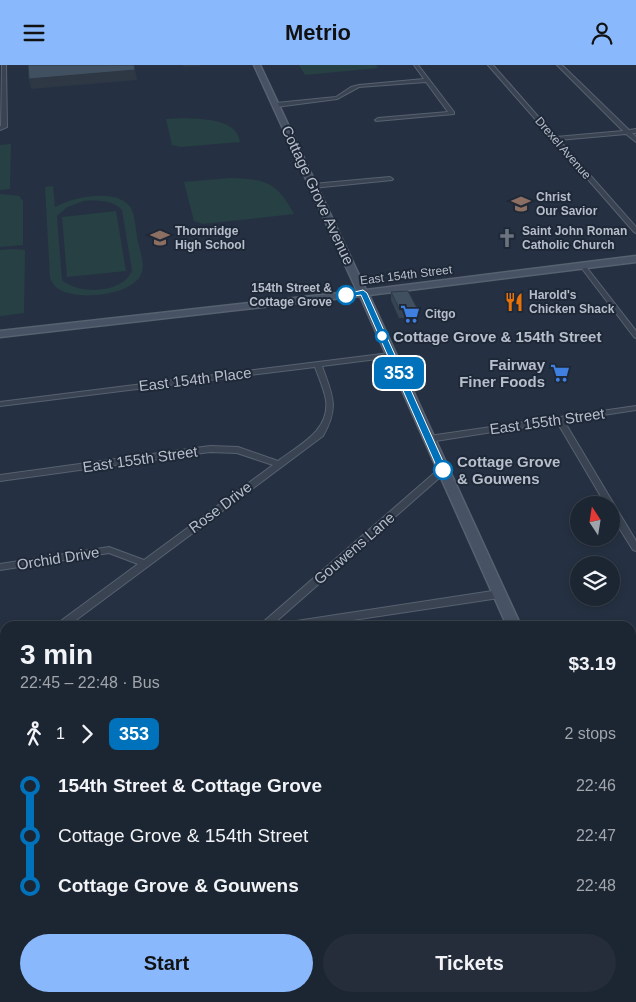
<!DOCTYPE html>
<html lang="en">
<head>
<meta charset="utf-8">
<style>
  :root { --surface:#1c2532; --page:#252d3a; --text:#f1f3f6; --muted:#a0a5ac; --line:#3a424d; --accent:#8ab8fd }
  body { margin:0; font-family:Arial,sans-serif; background:var(--page); color:var(--text); height:100vh; display:flex; flex-direction:column; font-size:19px; white-space:nowrap }
  * { box-sizing:border-box; margin:0 }
  p { font-size:16px; color:var(--muted) }
  .icon { flex:none; width:28px; height:28px; fill:none; stroke:currentColor; stroke-width:2; stroke-linecap:round; stroke-linejoin:round }
  .map { position:relative; flex:1; overflow:hidden }
  .sheet { position:absolute; left:0px; top:556px; width:636px; height:381px; display:flex; flex-direction:column; background:var(--surface); border-radius:15px 15px 0 0; box-shadow:0 2px 8px #0003,0 0 0 1px var(--line) }
  .sheet>* { flex:none }
  .badge { padding:0 10px; border-radius:8px; font-size:18px; line-height:32px }
  .needle { width:32px; rotate:348deg }
  .controls { position:absolute; left:570px; top:431px; display:grid; gap:10px }
  .controls a { display:grid; place-items:center; width:50px; height:50px; border-radius:50%; background:var(--surface); box-shadow:0 2px 8px #0003,0 0 0 1px var(--line); font-size:25px }
  .map>.badge { position:absolute; translate:-50% -50%; box-shadow:0 0 0 2px #fff }
  .legs { display:flex; align-items:center; gap:8px; height:55px; padding:0 20px; font-size:16px }
  .legs p { margin-inline-start:auto }
  .head { display:flex; align-items:center; justify-content:space-between; height:85px; padding:0 20px }
  h1 { font-size:28px; font-weight:700; line-height:38px }
  .primary-button { display:flex; gap:10px; margin-top:auto; padding:10px 20px }
  .primary-button a { flex:1; height:58px; border-radius:30px; background:var(--accent); color:#111; font-size:20px; font-weight:700; line-height:58px; text-align:center }
  .primary-button a+a { background:var(--page); color:var(--text) }
  ul { padding:0 20px; list-style:none }
  li { display:flex; align-items:center; gap:18px; height:50px; font-size:19px }
  li i { display:grid; place-items:center; width:8px; height:100%; margin:0 6px; background:currentColor }
  li i::after { content:''; width:12px; height:12px; margin:-6px; border:4px solid; border-radius:50%; background:var(--surface) }
  li p { margin-inline-start:auto }
  li:first-child i { background:linear-gradient(#0000 50%,currentColor 0) }
  li:last-child i { background:linear-gradient(currentColor 50%,#0000 0) }
  header { display:flex; justify-content:space-between; align-items:center; height:65px; padding:0 20px; background:var(--accent); color:#111; font-size:22px; font-weight:700 }
  .map>svg:first-child { display:block }
</style>
</head>
<body>
<header><svg class="icon" aria-label="menu" viewBox="0 0 24 24"><path d="M4 6h16M4 12h16M4 18h16"/></svg>Metrio<svg class="icon" aria-label="person" viewBox="0 0 24 24"><circle cx="12" cy="8" r="4"/><path d="M4 21q1-7 8-7t8 7"/></svg></header>
<div class="map">
<svg width="636" height="937" viewBox="0 0 636 937">
  <rect width="100%" height="100%" fill="#253142"/>
  <path fill="#274043" fill-rule="evenodd" d="M299 0H376L378 3 305 10Z
    M185 53C202 54 238 54 240 77L181 82 172 80 166 54Z
    M11 79 10 124 0 125V80Z
    M230 113C265 114 277 117 294 149L203 159 194 156 184 117Z
    M53 121 55 142C72 132 118 122 131 143 135 151 136 164 137 173 139 183 145 198 142 207 136 227 97 232 80 230 68 229 53 225 50 212L45 122ZM84 136C97 135 113 135 122 145L132 205C124 229 78 230 62 215L57 151 67 142Z
    M0 129 19 131 23 136V180L0 182Z
    M116 146 126 206 67 212 62 152Z
    M14 184 25 185 24 248 0 251V185Z"/>
  <g fill="none" stroke-linecap="round" stroke-linejoin="round">
    <g stroke="#57616f" stroke-width="2">
      <path id="street" d="M2 0H6L7 62 0 65V61H1Z
        M414 0H418L454 47V49L376 56 375 55 378 53 448 47 426 17 359 22 337 34 276 42 273 40 276 38 336 32 351 22 359 20 424 14Z
        M488 0H493L556 72 623 66 557 0H562L629 65 636 64V68H632L636 72V77L626 69 559 75 636 162V168L634 167Z
        M390 112 393 114 392 115 313 123 310 121 313 119Z
        M582 198 584 199 636 266V273L634 272 580 201V199Z
        M390 288 394 290 393 292 322 301C332 330 340 341 323 371L68 561H56L58 558 138 499 109 488 0 505V499L109 482 144 495 273 400 237 388 210 387 0 416V410L210 381 238 382 278 396C299 380 330 366 326 335 324 324 319 313 315 302L0 341V337Z
        M636 341V345L564 356 636 476V486L633 485 611 450V440H606L557 357 429 377 425 374 429 371Z
        M443 402 446 403 447 405 446 407 271 561H260L262 558 440 403Z
        M499 525 502 526 504 529 502 532 499 533 313 561H285L287 558 290 557Z
        M636 576V584L631 585V577Z
        M5 600V610L0 612V602Z
        M5 783V796L0 799V785Z
        M103 932H120L118 937H102Z
        M252 932H264L265 937H253Z"/>
    </g>
    <g stroke="#57616f" stroke-width="3">
      <path id="secondary" d="M254 0H260L366 225 636 191V197L369 230 521 561H507L360 231 0 272V266L357 226Z
        M631 811 636 813V838L631 836Z"/>
    </g>
    <use href="#street" fill="#394352" fill-rule="evenodd"/>
    <use href="#secondary" fill="#475265" fill-rule="evenodd"/>
  </g>
  <path fill="#374553" d="M391 227 417 243V252L399 253 391 235Z"/>
  <path fill="#2d3844" d="M183 0H200V1L183 2Z
    M135 5 137 15 31 24 29 14Z"/>
  <path fill="#405061" stroke="#2d3844" d="M28 0H134L135 5 29 14Z
    M408 226 417 243 400 245 391 227Z"/>
  <path fill="#0072bc" stroke="#fff" d="M363 225 367 228 447 405 446 407H440L438 405 361 230 346 232 342 230Z"/>
  <defs>
    <g id="school-bare" transform="scale(1.5)"><path d="M0-5L7-2L0 1L-7-2ZM-4 1L0 2.5L4 1V4Q0 6-4 4Z" fill="#8d6e63" stroke="#1e2837" stroke-width="2.5" paint-order="stroke"/></g>
    <g id="church-bare" transform="scale(1.5)"><path d="M-1.2-6h2.4v3.5h3.3v2.4h-3.3V6h-2.4V-.1h-3.3v-2.4h3.3Z" fill="#6b7280" stroke="#1e2837" stroke-width="2.5" paint-order="stroke"/></g>
    <g id="restaurant-bare" transform="scale(1.5)"><path d="M-5-6h1v4h1v-4h1v4h1v-4h1v5L-1.5 .5V6h-2V.5L-5-1ZM5-6V6H3V1.5H1.5Q1.5-4 5-6Z" fill="#e8710a" stroke="#1e2837" stroke-width="2.5" paint-order="stroke"/></g>
    <g id="supermarket-bare" transform="scale(1.5)"><path d="M-6-5.5h2.5l.6 2H6L4.5 2H-2.5L-4.4-4H-6ZM-1.5 3.2a1.3 1.3 0 1 0 .1 0ZM3 3.2a1.3 1.3 0 1 0 .1 0Z" fill="#3f7fe0" stroke="#1e2837" stroke-width="2.5" paint-order="stroke"/></g>
  </defs>
  <g fill-rule="evenodd">
    <use href="#school-bare" x="521" y="139"/>
    <use href="#school-bare" x="160" y="173"/>
    <use href="#church-bare" x="507" y="173"/>
    <use href="#restaurant-bare" x="514" y="237"/>
    <use href="#supermarket-bare" x="410" y="249"/>
    <use href="#supermarket-bare" x="560" y="308"/>
  </g>
  <g fill="#fff" stroke="#0072bc" stroke-width="2.5">
    <circle cx="346" cy="230" r="9"/>
    <circle cx="382" cy="271" r="6"/>
    <circle cx="443" cy="405" r="9"/>
  </g>
  <g text-anchor="middle" dominant-baseline="central" stroke-width="4" stroke-linejoin="round" paint-order="stroke">
    <g font-size="12" fill="#b6becc" stroke="#1e2837">
      <text transform="translate(563 83) rotate(49)">Drexel Avenue</text>
      <text transform="translate(406 210) rotate(-7)">East 154th Street</text>
    </g>
    <g font-size="12" font-weight="bold" fill="#b6becc" stroke="#1e2837" text-anchor="start">
      <text x="536" y="132">Christ<tspan x="536" dy="14">Our Savior</tspan></text>
      <text x="175" y="166">Thornridge<tspan x="175" dy="14">High School</tspan></text>
      <text x="522" y="166">Saint John Roman<tspan x="522" dy="14">Catholic Church</tspan></text>
      <text x="529" y="230">Harold's<tspan x="529" dy="14">Chicken Shack</tspan></text>
      <text x="425" y="249">Citgo</text>
    </g>
    <g font-size="12" font-weight="bold" fill="#b6becc" stroke="#1e2837" text-anchor="end">
      <text x="332" y="223">154th Street &amp;<tspan x="332" dy="14">Cottage Grove</tspan></text>
    </g>
    <g font-size="15" fill="#b6becc" stroke="#1e2837">
      <text transform="translate(318 130) rotate(65)">Cottage Grove Avenue</text>
      <text transform="translate(195 314) rotate(-7)">East 154th Place</text>
      <text transform="translate(547 356) rotate(-8)">East 155th Street</text>
      <text transform="translate(140 394) rotate(-8)">East 155th Street</text>
      <text transform="translate(220 442) rotate(-37)">Rose Drive</text>
      <text transform="translate(354 483) rotate(-41)">Gouwens Lane</text>
      <text transform="translate(58 493) rotate(-9)">Orchid Drive</text>
    </g>
    <g font-size="15" font-weight="bold" fill="#b6becc" stroke="#1e2837" text-anchor="start">
      <text x="393" y="271">Cottage Grove &amp; 154th Street</text>
      <text x="457" y="396">Cottage Grove<tspan x="457" dy="17">&amp; Gouwens</tspan></text>
    </g>
    <g font-size="15" font-weight="bold" fill="#b6becc" stroke="#1e2837" text-anchor="end">
      <text x="545" y="299">Fairway<tspan x="545" dy="17">Finer Foods</tspan></text>
    </g>
  </g>
</svg>
<div class="controls">
<a><svg class="needle" viewBox="-14 -14 28 28"><path d="M0-13l5 13h-10z" fill="#e53935"/><path d="M0 13l5-13h-10z" fill="#a0a5ac"/></svg></a>
<a><svg class="icon" aria-label="layers" viewBox="0 0 24 24"><path d="M12 4l9 5-9 5-9-5zM3 14l9 5 9-5"/></svg></a>
</div>
<b class="badge" style="left:399px;top:308px;background:#0072bc;color:#fff">353</b>
<section class="sheet">
<div class="head"><div><h1>3 min</h1><p>22:45 – 22:48 · Bus</p></div><b>$3.19</b></div>
<div class="legs"><svg class="icon" aria-label="walk" viewBox="0 0 24 24"><circle cx="13" cy="4" r="2"/><path d="M13 8l-2 6 4 7M11 14l-3 7M7 12l3-4h3l4 4"/></svg>1<svg class="icon" aria-label="forward" viewBox="0 0 24 24"><path d="M9 5l7 7-7 7"/></svg><b class="badge" style="background:#0072bc;color:#fff">353</b><p>2 stops</p></div>
<ul>
<li><i style="color:#0072bc"></i><b>154th Street &amp; Cottage Grove</b><p>22:46</p></li>
<li><i style="color:#0072bc"></i><span>Cottage Grove &amp; 154th Street</span><p>22:47</p></li>
<li><i style="color:#0072bc"></i><b>Cottage Grove &amp; Gouwens</b><p>22:48</p></li>
</ul>
<div class="primary-button"><a>Start</a><a>Tickets</a></div>
</section>
</div>
</body>
</html>
